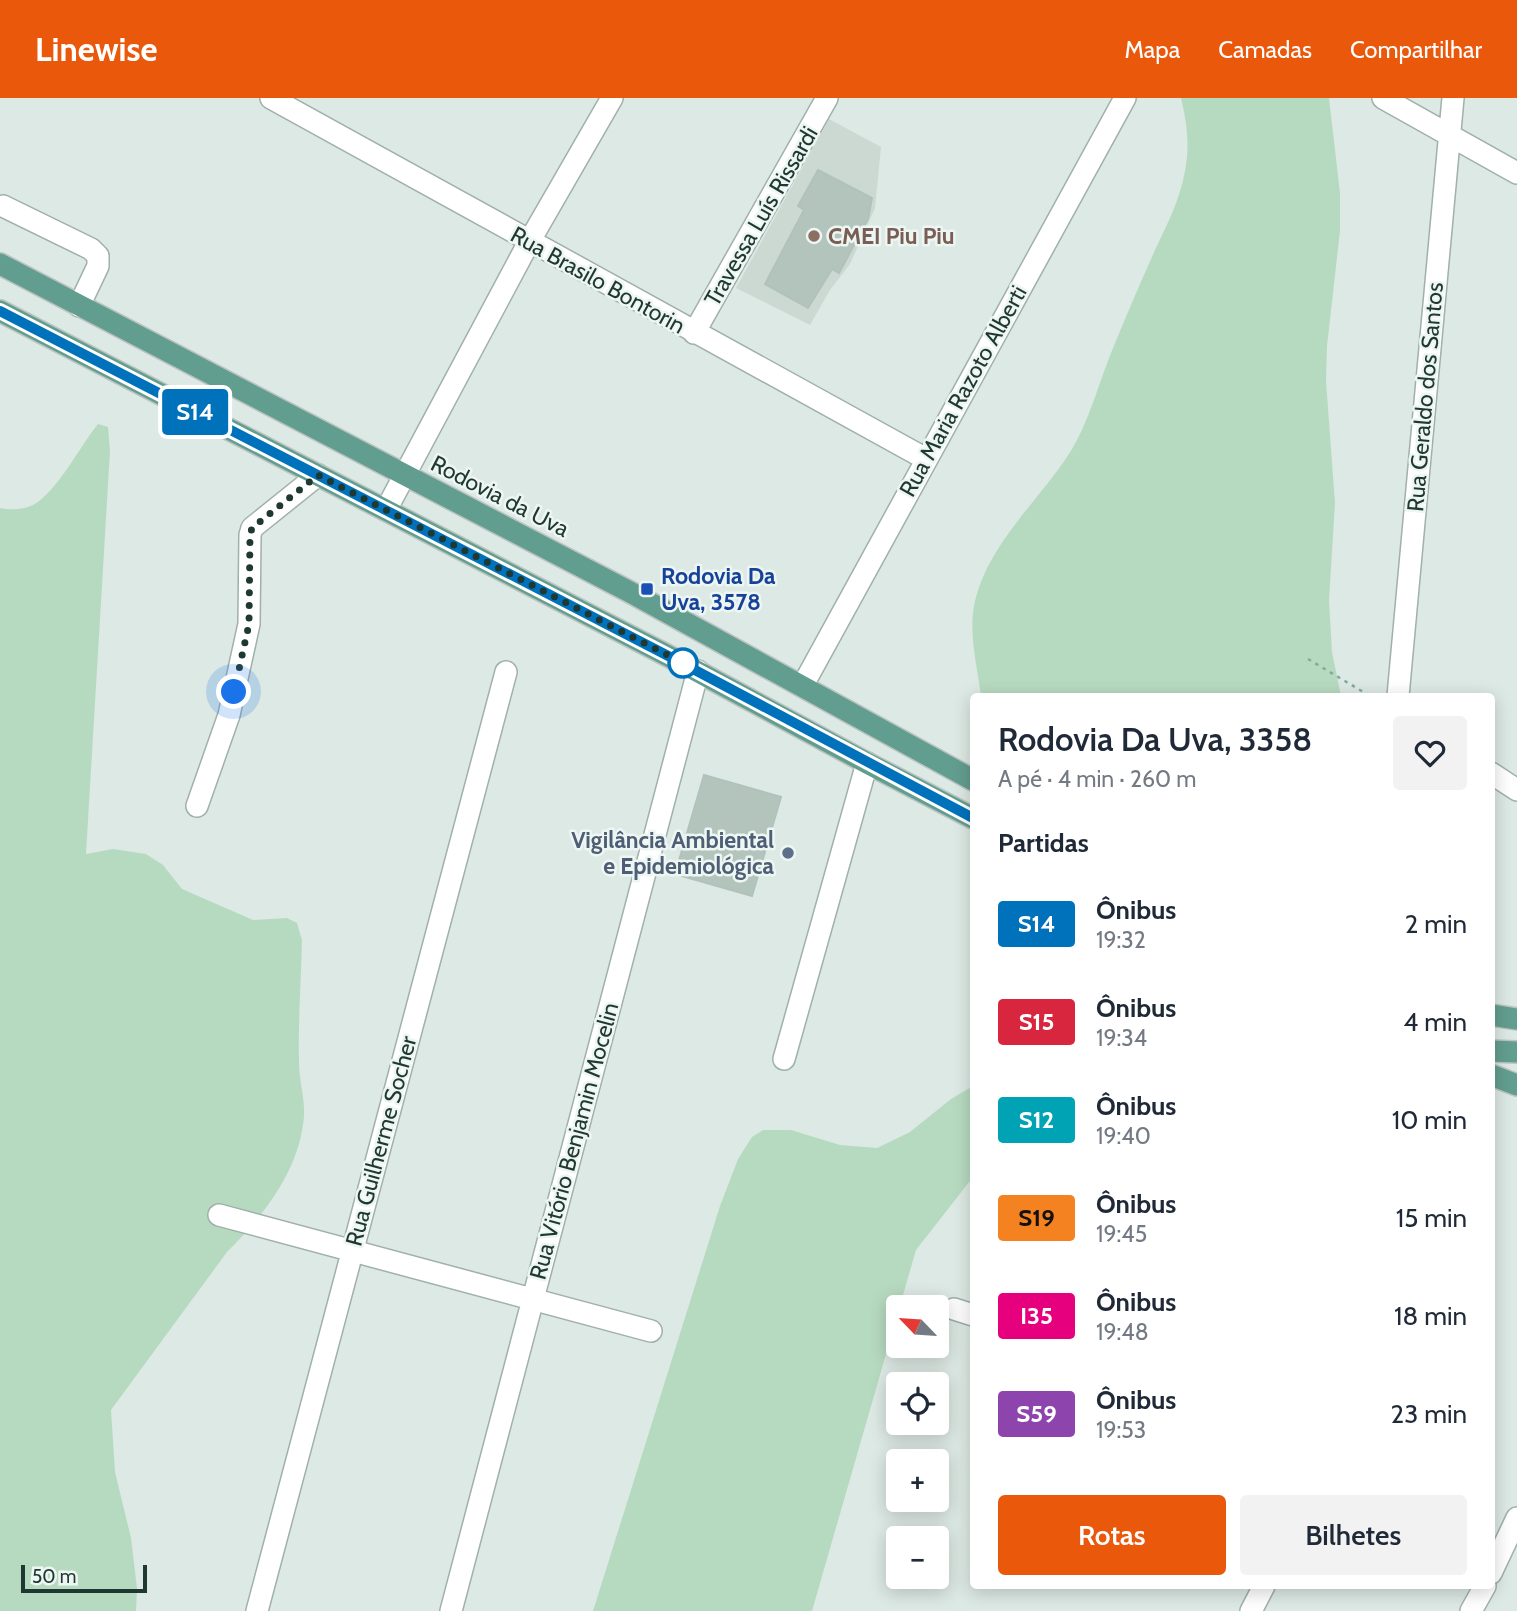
<!DOCTYPE html>
<html lang="pt">
<head>
<meta charset="utf-8">
<style>
  :root { --surface:#fff; --page:#f2f2f3; --text:#1f2937; --muted:#747a83; --accent:#ea580c }
  body { margin:0; font-family:Cabin,sans-serif; background:var(--page); color:var(--text); height:100vh; display:flex; flex-direction:column; font-size:26px; white-space:nowrap }
  * { box-sizing:border-box; margin:0 }
  p { font-size:23px; color:var(--muted) }
  .icon { flex:none; width:38px; height:38px; fill:none; stroke:currentColor; stroke-width:2; stroke-linecap:round; stroke-linejoin:round }
  .map { position:relative; flex:1; overflow:hidden }
  .drawer { position:absolute; left:970px; top:595px; width:525px; height:896px; display:flex; flex-direction:column; background:var(--surface); border-radius:7px; box-shadow:0 4px 18px #0003 }
  .drawer>* { flex:none }
  .badge { padding:0 14px; border-radius:5px; font-size:24px; line-height:46px }
  .needle { width:46px; rotate:295deg }
  .tools { position:absolute; left:886px; top:1197px; display:grid; gap:14px }
  .tools a { display:grid; place-items:center; width:63px; height:63px; border-radius:7px; background:var(--surface); box-shadow:0 4px 18px #0003; font-size:35px }
  .scale { position:absolute; left:21px; bottom:18px; width:126px; box-sizing:border-box; padding-left:7px; border:4px solid #1f3831; border-top:0; font-size:19px; line-height:24px; white-space:nowrap; color:#1f3831; -webkit-text-stroke:5px #edf6f2; paint-order:stroke }
  .you { position:absolute; width:35px; height:35px; margin:-18px; border:5px solid #fff; border-radius:50%; background:#1a73e8; box-shadow:0 0 0 10px #1a73e833 }
  .map>.badge { position:absolute; translate:-50% -50%; box-shadow:0 0 0 4px #fff }
  h2 { padding:0 28px; font-size:26px; line-height:63px }
  .round { display:grid; place-items:center; flex:none; width:74px; height:74px; border-radius:7px; background:var(--page) }
  .overview { display:flex; align-items:center; justify-content:space-between; height:119px; padding:0 28px }
  h1 { font-size:33px; font-weight:600; line-height:52px }
  .button { display:flex; gap:14px; margin-top:auto; padding:14px 28px }
  .button a { flex:1; height:80px; border-radius:7px; background:var(--accent); color:#fff; font-size:28px; font-weight:600; line-height:80px; text-align:center }
  .button a+a { background:var(--page); color:var(--text) }
  ul { padding:0; list-style:none }
  li { display:flex; align-items:center; gap:21px; height:98px; padding:0 28px }
  li div { flex:1 }
  li b { display:block; font-size:26px }
  li em { font-style:normal }
  li .badge { min-width:77px; font-weight:700; text-align:center }
  header { display:flex; align-items:center; gap:42px; box-sizing:border-box; height:98px; padding:0 35px; background:var(--accent); color:#fff }
  header strong { font-size:33px }
  nav { display:flex; gap:38px; margin-inline-start:auto; font-size:24px }
  .map>svg:first-child { display:block }
</style>
</head>
<body>
<header>
<strong>Linewise</strong>
<nav><a>Mapa</a><a>Camadas</a><a>Compartilhar</a></nav>
</header>
<div class="map">
<svg width="1517" height="1513" viewBox="0 0 1517 1513">
  <rect width="100%" height="100%" fill="#dde9e4"/>
  <path fill="#ccd9d3" d="M829 21 881 49 875 110 850 166 830 192 810 227 736 190Z"/>
  <path fill="#b6dac0" d="M1181 0H1329L1340 95V133L1327 248 1326 283 1335 405 1329 502 1332 554 1341 598H981C977 566 967 531 976 499 990 447 1036 404 1065 362 1087 331 1097 290 1111 255 1125 220 1140 186 1155 152 1167 127 1180 101 1185 73 1190 48 1187 25 1181 0Z
    M98 326 108 329 110 353 86 756 113 751 146 756 163 767 182 791 253 822 287 820 297 825 302 842C301 883 298 924 299 965 299 982 305 1001 304 1018 300 1072 264 1117 227 1154L111 1312 115 1374 131 1440 137 1490 136 1513H0V410C10 412 23 412 33 407 57 394 80 348 98 326Z
    M973 988V1079L916 1152 812 1513H593L720 1108 738 1061 752 1039 763 1032H791L840 1047 877 1050 910 1034 951 1001Z"/>
  <path fill="#b3c4bd" stroke="#b0c2bb" stroke-width="2" d="M818 72 872 100 868 121 839 175 832 171 808 210 765 186 804 112 798 108Z
    M704 677 781 699 752 798 675 776Z"/>
  <g fill="none" stroke-linecap="round" stroke-linejoin="round">
    <g stroke="#a0b0ab" stroke-width="24">
      <path id="minor" d="M271 0 926 361
        M1383 0 1517 75
        M3 108 91 151 98 158V168L79 208
        M694 235 827 0
        M386 412 529 144 612 0
        M803 587 1125 0
        M1398 598 1453 0
        M1491 675 1517 692
        M197 708 229 617 249 526 250 437 252 430 318 377
        M784 961 867 665
        M219 1117 651 1233
        M954 1211 973 1217
        M1491 1475 1517 1420
        M257 1513 506 574
        M451 1513 698 573
        M1251 1513 1264 1488
        M1471 1513 1485 1488"/>
    </g>
    <g stroke="#bcc3c1" stroke-width="24">
      <path id="major" d="M0 166 630 494 973 682
        M0 213 678 563 867 665 973 720
        M1491 917 1517 921
        M1491 953 1517 954
        M1491 977 1517 987"/>
    </g>
    <path stroke="#7eac9e" stroke-width="2.5" stroke-dasharray="3.5 5" stroke-linecap="butt" d="M1308 561 1370 598"/>
    <use href="#minor" stroke="#fff" stroke-width="21"/>
    <use href="#major" stroke="#629e8f" stroke-width="21"/>
  </g>
  <g fill="none" stroke-linecap="round" stroke-linejoin="round">
    <g stroke="#fff" stroke-width="16">
      <path id="line" d="M0 213 678 563 973 720"/>
    </g>
    <use href="#line" stroke="#0072bc" stroke-width="10"/>
    <path stroke="#1f3831" stroke-width="7" stroke-dasharray="0 12.6" d="M234 594 249 526 250 437 252 430 318 377 683 565"/>
  </g>
  <circle fill="#8d6e63" stroke="#edf6f2" stroke-width="2.5" cx="814" cy="138" r="7"/>
  <rect fill="#1a4fb4" stroke="#edf6f2" stroke-width="2.5" x="640" y="484" width="14" height="14" rx="3.5"/>
  <circle fill="#fff" stroke="#0072bc" stroke-width="3.5" cx="683" cy="565" r="14"/>
  <circle fill="#5c6f8a" stroke="#edf6f2" stroke-width="2.5" cx="788" cy="755" r="7"/>
  <g text-anchor="middle" dominant-baseline="central" stroke-width="5" stroke-linejoin="round" paint-order="stroke">
    <g font-size="23" fill="#1f3831" stroke="#edf6f2">
      <text transform="translate(761 118) rotate(-60)">Travessa Luís Rissardi</text>
      <text transform="translate(598 182) rotate(29)">Rua Brasilo Bontorin</text>
      <text transform="translate(963 293) rotate(-61)">Rua Maria Razoto Alberti</text>
      <text transform="translate(1425 299) rotate(-85)">Rua Geraldo dos Santos</text>
      <text transform="translate(500 398) rotate(27)">Rodovia da Uva</text>
      <text transform="translate(381 1043) rotate(-75)">Rua Guilherme Socher</text>
      <text transform="translate(574 1043) rotate(-75)">Rua Vitório Benjamin Mocelin</text>
    </g>
    <g font-size="23" font-weight="bold" fill="#785e54" stroke="#edf6f2" text-anchor="start">
      <text x="828" y="138">CMEI Piu Piu</text>
    </g>
    <g font-size="23" font-weight="bold" fill="#164399" stroke="#edf6f2" text-anchor="start">
      <text x="661" y="478">Rodovia Da<tspan x="661" dy="26">Uva, 3578</tspan></text>
    </g>
    <g font-size="23" font-weight="bold" fill="#4e5e75" stroke="#edf6f2" text-anchor="end">
      <text x="774" y="742">Vigilância Ambiental<tspan x="774" dy="26">e Epidemiológica</tspan></text>
    </g>
  </g>
</svg>
<div class="tools">
<a><svg class="needle" viewBox="-14 -14 28 28"><path d="M0-13l5 13h-10z" fill="#e53935"/><path d="M0 13l5-13h-10z" fill="#747a83"/></svg></a>
<a><svg class="icon" aria-label="locate" viewBox="0 0 24 24"><circle cx="12" cy="12" r="6"/><path d="M12 2v4M12 18v4M2 12h4M18 12h4"/></svg></a>
<a>+</a>
<a>−</a>
</div>
<div class="scale">50 m</div>
<div class="you" style="left:234px;top:594px"></div>
<b class="badge" style="left:195px;top:314px;background:#0072bc;color:#fff">S14</b>
<section class="drawer">
<div class="overview"><div><h1>Rodovia Da Uva, 3358</h1><p>A pé · 4 min · 260 m</p></div><a class="round"><svg class="icon" aria-label="heart" viewBox="0 0 24 24"><path d="M12 20l-8-8c-3-5 5-10 8-4 3-6 11-1 8 4z"/></svg></a></div>
<h2>Partidas</h2>
<ul>
<li><span class="badge" style="background:#0072bc;color:#fff">S14</span><div><b>Ônibus</b><p>19:32</p></div><em>2 min</em></li>
<li><span class="badge" style="background:#d7263d;color:#fff">S15</span><div><b>Ônibus</b><p>19:34</p></div><em>4 min</em></li>
<li><span class="badge" style="background:#00a3b4;color:#fff">S12</span><div><b>Ônibus</b><p>19:40</p></div><em>10 min</em></li>
<li><span class="badge" style="background:#f58220;color:#111">S19</span><div><b>Ônibus</b><p>19:45</p></div><em>15 min</em></li>
<li><span class="badge" style="background:#e6007e;color:#fff">I35</span><div><b>Ônibus</b><p>19:48</p></div><em>18 min</em></li>
<li><span class="badge" style="background:#8e44ad;color:#fff">S59</span><div><b>Ônibus</b><p>19:53</p></div><em>23 min</em></li>
</ul>
<div class="button"><a>Rotas</a><a>Bilhetes</a></div>
</section>
</div>
</body>
</html>
